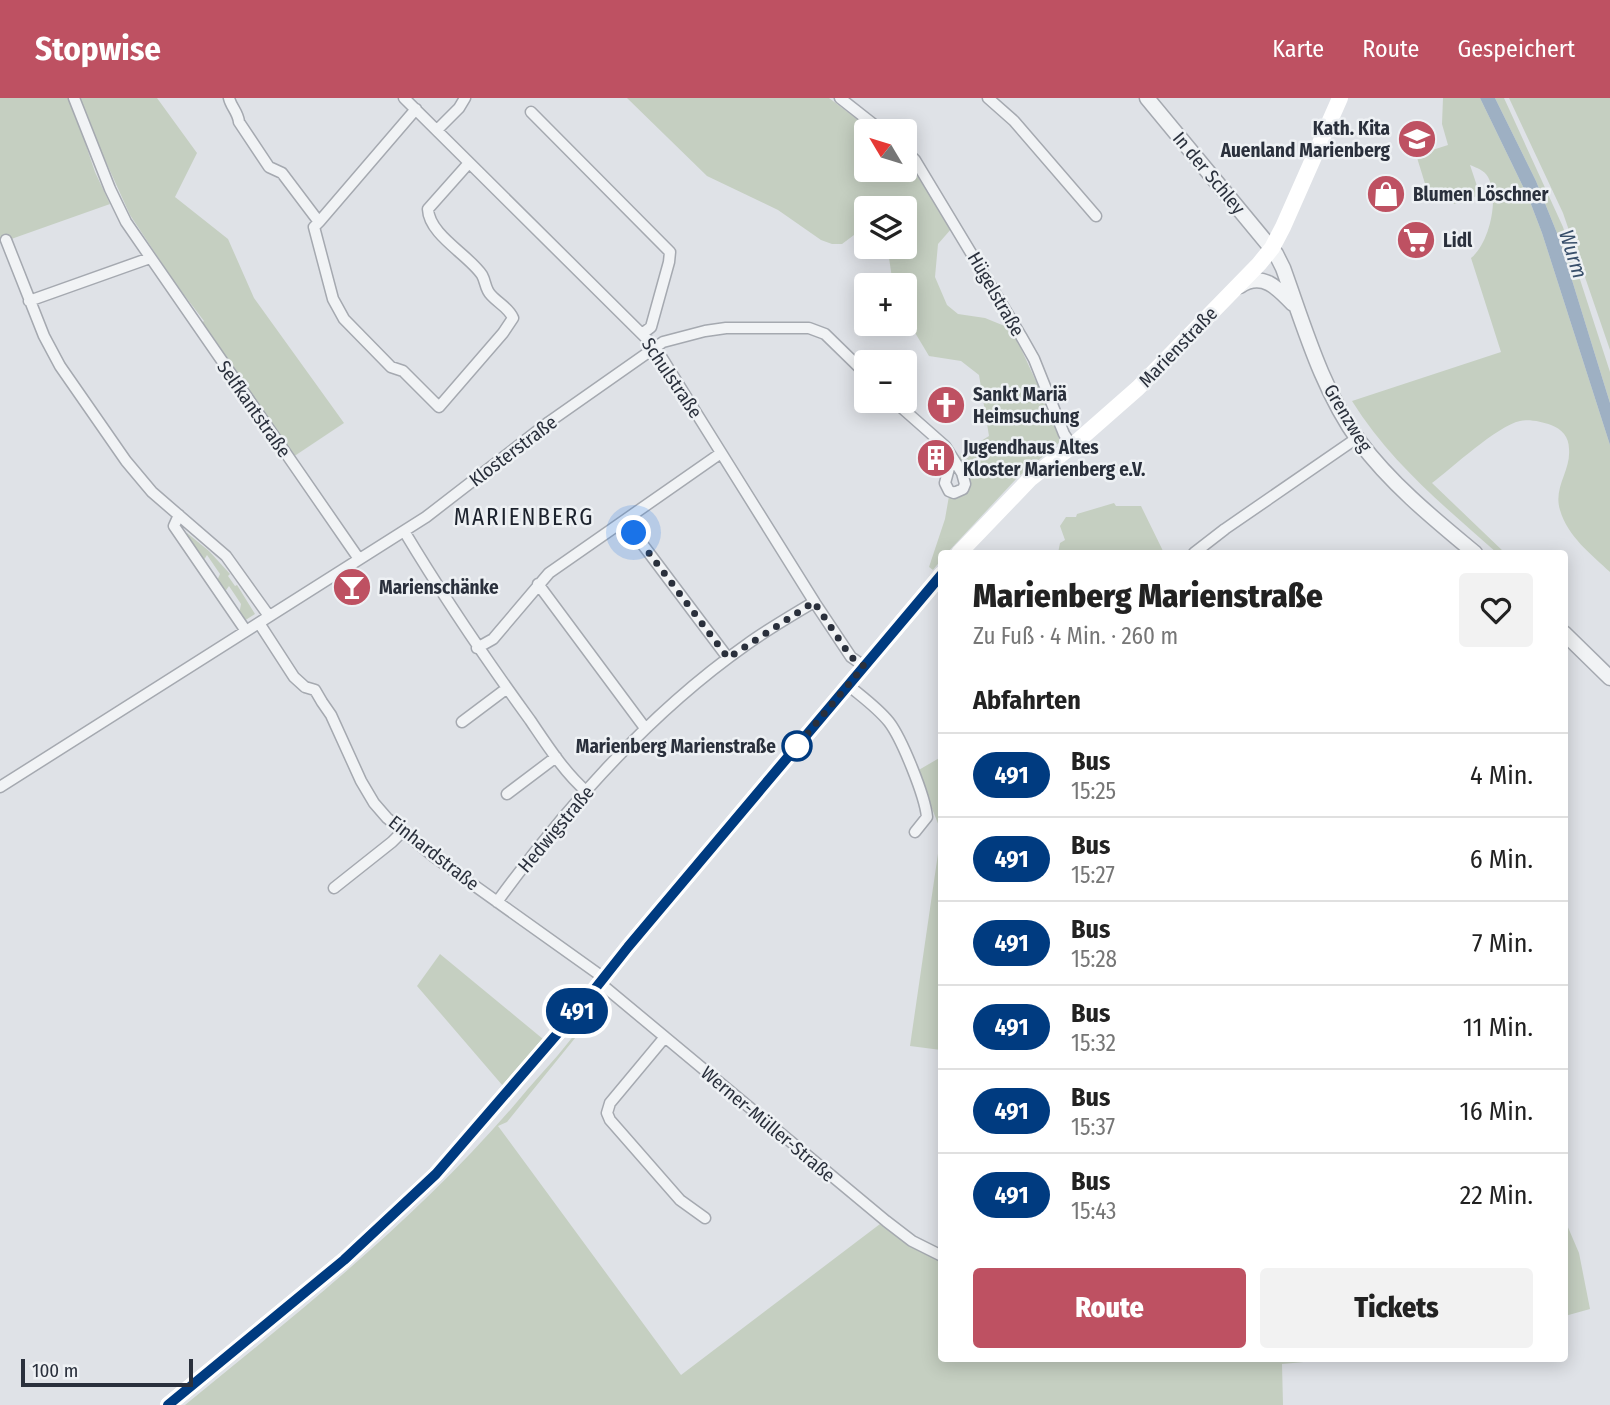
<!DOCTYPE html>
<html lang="de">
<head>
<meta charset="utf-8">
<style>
  :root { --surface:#fff; --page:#f2f2f2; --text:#222; --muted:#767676; --line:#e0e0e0; --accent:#be5162 }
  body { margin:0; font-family:"Fira Sans Condensed",sans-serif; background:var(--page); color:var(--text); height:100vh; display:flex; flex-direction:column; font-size:26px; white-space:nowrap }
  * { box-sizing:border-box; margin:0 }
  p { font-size:23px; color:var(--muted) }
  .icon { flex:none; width:38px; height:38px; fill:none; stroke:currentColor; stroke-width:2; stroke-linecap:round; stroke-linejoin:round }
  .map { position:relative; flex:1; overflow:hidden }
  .side { position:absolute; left:938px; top:452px; width:630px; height:812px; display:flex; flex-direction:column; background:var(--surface); border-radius:7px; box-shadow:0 4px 18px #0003 }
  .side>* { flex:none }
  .badge { padding:0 14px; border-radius:23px; font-size:24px; line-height:46px }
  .needle { width:46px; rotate:308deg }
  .fabs { position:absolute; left:854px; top:21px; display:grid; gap:14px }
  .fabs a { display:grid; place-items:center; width:63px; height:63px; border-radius:7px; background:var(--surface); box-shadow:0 4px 18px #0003; font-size:35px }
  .scale { position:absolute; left:21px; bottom:18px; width:172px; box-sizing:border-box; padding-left:7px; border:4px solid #2a303c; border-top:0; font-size:19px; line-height:24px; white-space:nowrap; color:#2a303c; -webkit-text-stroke:5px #eef1f4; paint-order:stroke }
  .you { position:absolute; width:35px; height:35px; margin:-18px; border:5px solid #fff; border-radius:50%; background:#1a73e8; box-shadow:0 0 0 10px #1a73e833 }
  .map>.badge { position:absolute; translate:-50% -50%; box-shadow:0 0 0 4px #fff }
  h2 { padding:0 35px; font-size:26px; line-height:63px }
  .round { display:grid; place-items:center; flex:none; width:74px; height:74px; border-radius:7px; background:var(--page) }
  .headline { display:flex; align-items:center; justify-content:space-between; height:119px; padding:0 35px }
  h1 { font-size:33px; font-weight:800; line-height:52px }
  .cta { display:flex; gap:14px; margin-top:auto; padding:14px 35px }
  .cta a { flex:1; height:80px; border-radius:7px; background:var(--accent); color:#fff; font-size:28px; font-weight:800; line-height:80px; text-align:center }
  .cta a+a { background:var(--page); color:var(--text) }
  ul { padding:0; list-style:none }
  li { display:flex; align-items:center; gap:21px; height:84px; padding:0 35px; border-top:2px solid var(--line) }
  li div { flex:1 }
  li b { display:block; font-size:26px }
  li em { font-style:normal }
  li .badge { min-width:77px; font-weight:700; text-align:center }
  header { display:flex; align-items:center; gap:42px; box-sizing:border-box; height:98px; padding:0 35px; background:var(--accent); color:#fff }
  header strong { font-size:33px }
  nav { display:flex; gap:38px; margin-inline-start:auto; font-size:24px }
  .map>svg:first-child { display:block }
</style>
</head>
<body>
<header>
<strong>Stopwise</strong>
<nav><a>Karte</a><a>Route</a><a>Gespeichert</a></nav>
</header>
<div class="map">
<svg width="1610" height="1307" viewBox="0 0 1610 1307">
  <rect width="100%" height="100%" fill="#dfe2e7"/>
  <path fill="#c5cfc1" d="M0 0H70L95 74 110 106 0 145Z
    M77 0H157L197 55 175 99 228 141 254 200 344 325 293 359 200 226 204 223 175 185 130 117Z
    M627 0H829L873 33H866V72H905V60L952 130 938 146 935 179 947 207 958 216 985 220 1012 231 1040 292 1059 340V345L1017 380 947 455H942L941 462 933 472 929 469 945 421 949 398 970 381 967 373 959 366 960 356 989 338 979 277 961 263 929 258 905 218V187H893L888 153 885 149H905V110H866V136L854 137 842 146H832L821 142 778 112 707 78Z
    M1443 0H1480L1529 101 1542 135 1610 347V474C1591 456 1568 439 1560 412 1553 389 1571 373 1569 351 1569 339 1562 331 1551 327 1542 324 1530 321 1520 323 1497 328 1452 370 1432 385L1505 455H1497C1444 408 1390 364 1352 303L1501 254 1471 160C1489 146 1500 100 1488 79 1484 72 1477 70 1470 67L1480 97 1454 106 1450 100 1431 105 1414 50 1424 47 1426 54 1448 47 1442 26Z
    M1495 0H1504L1563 129 1610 274V305L1559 140 1536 83Z
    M1509 0H1610V252L1563 115Z
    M1114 405 1116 408H1141L1164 455H1058L1060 445 1065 442 1060 428 1066 419H1076L1077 416Z
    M187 435 209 453 230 476 228 478 235 488 237 487 255 516 244 523 239 517 241 506 229 488 224 495 216 485 220 476 207 457 202 465 186 441Z
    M941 659V733L917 673Z
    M941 735 942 952H941L910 948Z
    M440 856 543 941 503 988 417 888Z
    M584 922V929L507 1024 498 1028 681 1277 880 1126 911 1149 941 1163 942 1260H1190L1203 1262 1347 1260 1282 1266 1283 1307H185C305 1209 428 1112 527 992 546 970 569 947 584 922Z
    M1564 1120 1579 1155 1590 1211 1565 1218Z"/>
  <path fill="#9eb0c3" d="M1480 0H1495L1536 83 1559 140 1610 305V347L1542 135 1529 101Z"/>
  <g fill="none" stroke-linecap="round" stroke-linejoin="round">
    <g stroke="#a5a9b0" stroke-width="13">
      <path id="minor" d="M74 0 110 91 126 124 359 461
        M229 0C231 9 238 14 239 24L269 69 282 75 319 124 314 129 333 201 344 221 391 269 403 273 439 309 503 235 513 220C509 210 498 205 491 197 485 191 486 184 482 177 469 157 429 137 428 111L468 66
        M404 0 655 249 815 505 851 559 864 568
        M840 0 882 33
        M988 0 1014 23 1096 118
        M531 14 670 154 669 164 651 229 642 236
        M437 32 459 10 465 0
        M905 52 915 62 1021 238 1034 261 1064 336 1072 348
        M319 124 416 11
        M6 142 44 238 60 268 126 363 152 394 226 458 269 518
        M29 203 150 160
        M894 303 945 348 952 359 945 385 949 393 954 395 963 391 965 386 962 375 952 359
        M179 417 174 428 246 533
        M625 423 728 560
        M404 433C443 498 485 560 530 622 547 647 564 674 587 694
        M1194 455 1225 431 1357 340
        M538 486 645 630
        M259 525 294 579 305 589 315 592 322 604 331 617 361 683 374 705 387 720 433 758 604 880
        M477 550 493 541 549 475 721 355
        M848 587C861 598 878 610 889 624 902 641 925 698 927 719L915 734
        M462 624 506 591
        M0 689 426 419 549 324 663 244 705 233 726 230H809L825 236 866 276
        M507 696 556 659
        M334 790 392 744 402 734
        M497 804C567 708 648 616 746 547 768 531 791 518 814 504
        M600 885 886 1123 912 1143 942 1158
        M665 939 610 1005 607 1015 610 1022 680 1102 705 1120"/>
    </g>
    <g stroke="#a5a9b0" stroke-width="17">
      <path id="tertiary" d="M1147 0 1276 156 1283 170C1304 228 1322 292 1359 343 1391 386 1434 421 1475 455
        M1240 188C1262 173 1278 190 1293 206
        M1564 535 1610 580"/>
    </g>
    <use href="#minor" stroke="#f1f3f5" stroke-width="10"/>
    <use href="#tertiary" stroke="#f1f3f5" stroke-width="14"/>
    <path stroke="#fff" stroke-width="16" d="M959 455 1030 381 1072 348 1138 290 1259 166 1272 150 1283 129 1340 0
      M168 1307 344 1162 436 1076 583 906 628 849 942 476"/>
  </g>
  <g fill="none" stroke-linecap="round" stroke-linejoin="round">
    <g stroke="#fff" stroke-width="16">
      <path id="line" d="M168 1307 344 1162 436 1076 583 906 628 849 942 476"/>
    </g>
    <use href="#line" stroke="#003b80" stroke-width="10"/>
    <path stroke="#2a303c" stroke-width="7" stroke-dasharray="0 12.6" d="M634 435 728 560 814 504 851 559 864 568 797 648"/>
  </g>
  <defs>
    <g id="school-disc" transform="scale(2.0125)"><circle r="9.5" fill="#be5162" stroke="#eef1f4"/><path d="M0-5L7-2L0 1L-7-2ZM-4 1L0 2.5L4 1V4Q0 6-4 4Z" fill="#fff"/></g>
    <g id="shop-disc" transform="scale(2.0125)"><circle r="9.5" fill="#be5162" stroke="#eef1f4"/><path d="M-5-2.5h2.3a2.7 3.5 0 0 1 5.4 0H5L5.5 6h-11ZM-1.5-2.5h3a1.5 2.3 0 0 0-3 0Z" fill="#fff"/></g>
    <g id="supermarket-disc" transform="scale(2.0125)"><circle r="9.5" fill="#be5162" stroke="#eef1f4"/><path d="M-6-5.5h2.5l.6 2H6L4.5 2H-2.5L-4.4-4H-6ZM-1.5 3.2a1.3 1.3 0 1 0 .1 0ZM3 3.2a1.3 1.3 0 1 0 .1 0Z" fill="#fff"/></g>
    <g id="church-disc" transform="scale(2.0125)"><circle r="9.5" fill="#be5162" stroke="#eef1f4"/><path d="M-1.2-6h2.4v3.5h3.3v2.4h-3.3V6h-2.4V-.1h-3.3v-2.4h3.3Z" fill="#fff"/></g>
    <g id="building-disc" transform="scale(2.0125)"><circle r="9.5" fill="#be5162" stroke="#eef1f4"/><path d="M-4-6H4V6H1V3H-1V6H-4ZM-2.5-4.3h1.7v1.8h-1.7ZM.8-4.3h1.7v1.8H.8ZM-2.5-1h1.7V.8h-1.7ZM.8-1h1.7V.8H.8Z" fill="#fff"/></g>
    <g id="bar-disc" transform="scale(2.0125)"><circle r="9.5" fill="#be5162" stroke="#eef1f4"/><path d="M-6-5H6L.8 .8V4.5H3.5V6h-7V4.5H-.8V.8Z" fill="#fff"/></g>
  </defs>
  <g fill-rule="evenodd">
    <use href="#school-disc" x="1417" y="41"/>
    <use href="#shop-disc" x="1386" y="96"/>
    <use href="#supermarket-disc" x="1416" y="142"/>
    <use href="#church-disc" x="946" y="307"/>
    <use href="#building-disc" x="936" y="360"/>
    <use href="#bar-disc" x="352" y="489"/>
  </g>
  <circle fill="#fff" stroke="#003b80" stroke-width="3.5" cx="797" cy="648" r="14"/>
  <g text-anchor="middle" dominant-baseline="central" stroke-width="5" stroke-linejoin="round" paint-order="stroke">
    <g font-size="19" font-weight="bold" fill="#2a303c" stroke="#eef1f4" text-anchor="start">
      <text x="1390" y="30" text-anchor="end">Kath. Kita<tspan x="1390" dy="22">Auenland Marienberg</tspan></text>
      <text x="1413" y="96">Blumen Löschner</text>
      <text x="1443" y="142">Lidl</text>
      <text x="973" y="296">Sankt Mariä<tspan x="973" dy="22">Heimsuchung</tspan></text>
      <text x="963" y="349">Jugendhaus Altes<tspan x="963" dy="22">Kloster Marienberg e.V.</tspan></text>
      <text x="379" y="489">Marienschänke</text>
    </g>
    <g font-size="19" fill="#2a303c" stroke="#eef1f4">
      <text transform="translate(1209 75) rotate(50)">In der Schley</text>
      <text transform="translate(996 196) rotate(60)">Hügelstraße</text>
      <text transform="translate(1178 249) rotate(-46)">Marienstraße</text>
      <text transform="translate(672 280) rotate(56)">Schulstraße</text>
      <text transform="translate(254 311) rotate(55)">Selfkantstraße</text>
      <text transform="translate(1348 320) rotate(59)">Grenzweg</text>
      <text transform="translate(513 353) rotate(-37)">Klosterstraße</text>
      <text transform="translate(556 731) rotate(-50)">Hedwigstraße</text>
      <text transform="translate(434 755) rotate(38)">Einhardstraße</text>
      <text transform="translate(768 1026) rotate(40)">Werner-Müller-Straße</text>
    </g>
    <g font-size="19" font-weight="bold" fill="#2a303c" stroke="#eef1f4" text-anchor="end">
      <text x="776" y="648">Marienberg Marienstraße</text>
    </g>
    <g font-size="21" font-style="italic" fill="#384f6b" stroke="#eef1f4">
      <text transform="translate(1573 156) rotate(72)">Wurm</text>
    </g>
    <g font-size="23" letter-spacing="2" fill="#1c222d" stroke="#eef1f4">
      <text x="524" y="419">MARIENBERG</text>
    </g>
  </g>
</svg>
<div class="fabs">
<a><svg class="needle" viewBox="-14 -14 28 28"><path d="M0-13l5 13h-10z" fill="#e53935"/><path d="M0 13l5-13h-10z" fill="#767676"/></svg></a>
<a><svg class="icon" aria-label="layers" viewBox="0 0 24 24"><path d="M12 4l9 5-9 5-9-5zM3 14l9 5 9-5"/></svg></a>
<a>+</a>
<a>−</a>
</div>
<div class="scale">100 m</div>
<div class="you" style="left:634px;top:435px"></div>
<b class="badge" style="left:577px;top:913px;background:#003b80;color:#fff">491</b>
<section class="side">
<div class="headline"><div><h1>Marienberg Marienstraße</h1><p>Zu Fuß · 4 Min. · 260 m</p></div><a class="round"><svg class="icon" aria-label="heart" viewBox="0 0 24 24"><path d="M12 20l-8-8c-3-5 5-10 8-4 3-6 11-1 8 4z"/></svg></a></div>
<h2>Abfahrten</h2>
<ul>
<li><span class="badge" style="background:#003b80;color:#fff">491</span><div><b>Bus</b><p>15:25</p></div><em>4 Min.</em></li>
<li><span class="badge" style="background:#003b80;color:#fff">491</span><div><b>Bus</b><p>15:27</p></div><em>6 Min.</em></li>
<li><span class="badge" style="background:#003b80;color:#fff">491</span><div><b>Bus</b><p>15:28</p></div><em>7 Min.</em></li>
<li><span class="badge" style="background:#003b80;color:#fff">491</span><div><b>Bus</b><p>15:32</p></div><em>11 Min.</em></li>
<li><span class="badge" style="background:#003b80;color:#fff">491</span><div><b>Bus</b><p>15:37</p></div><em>16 Min.</em></li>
<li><span class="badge" style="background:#003b80;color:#fff">491</span><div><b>Bus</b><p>15:43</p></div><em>22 Min.</em></li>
</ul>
<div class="cta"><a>Route</a><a>Tickets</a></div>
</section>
</div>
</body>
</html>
